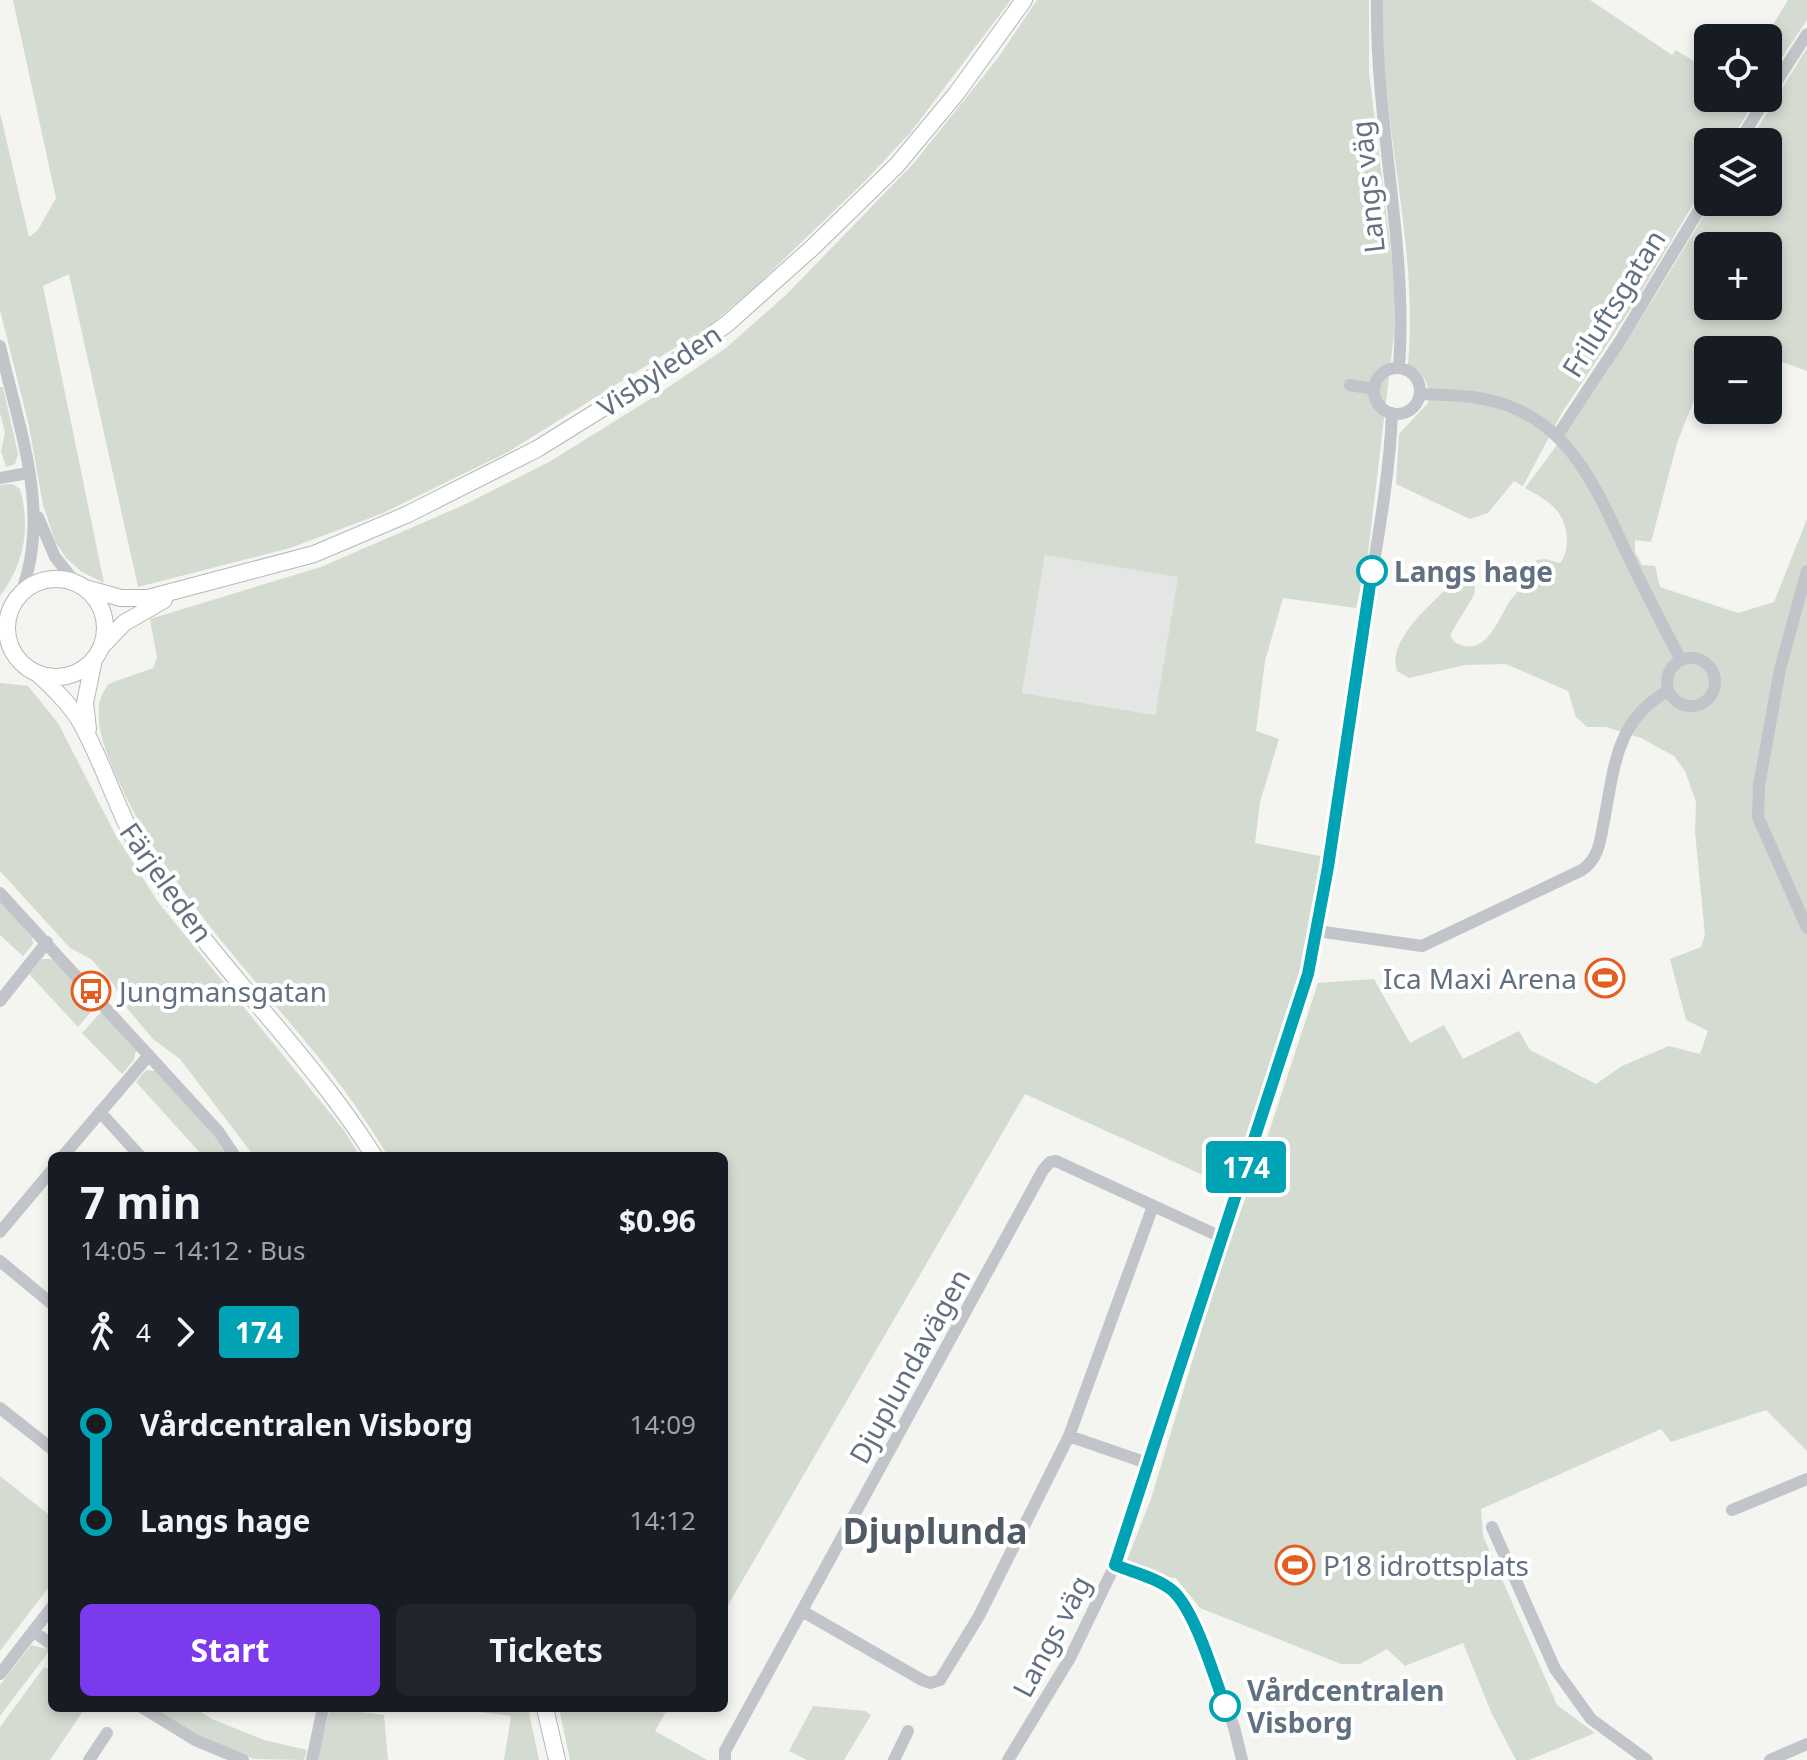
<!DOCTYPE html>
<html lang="en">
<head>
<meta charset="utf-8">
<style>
  :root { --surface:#171b24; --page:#20242c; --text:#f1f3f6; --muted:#9ea1a6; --accent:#7c3aed }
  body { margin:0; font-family:"Noto Sans",sans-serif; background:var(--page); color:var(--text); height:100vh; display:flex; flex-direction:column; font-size:30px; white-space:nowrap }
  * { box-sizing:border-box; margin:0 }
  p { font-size:26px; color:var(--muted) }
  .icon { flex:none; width:44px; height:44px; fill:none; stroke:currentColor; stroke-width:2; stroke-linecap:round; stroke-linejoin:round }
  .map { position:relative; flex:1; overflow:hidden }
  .drawer { position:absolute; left:48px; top:1152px; width:680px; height:560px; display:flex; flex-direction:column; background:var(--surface); border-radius:12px; box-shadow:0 4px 12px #0003 }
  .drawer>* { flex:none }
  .badge { padding:0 16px; border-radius:6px; font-size:28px; line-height:52px }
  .fabs { position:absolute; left:1694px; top:24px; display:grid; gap:16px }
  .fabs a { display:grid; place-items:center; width:88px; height:88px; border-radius:12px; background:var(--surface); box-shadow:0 4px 12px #0003; font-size:40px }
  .map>.badge { position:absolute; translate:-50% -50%; box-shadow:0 0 0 4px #fff }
  .legs { display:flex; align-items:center; gap:12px; height:88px; padding:0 32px; font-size:26px }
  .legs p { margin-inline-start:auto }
  .head { display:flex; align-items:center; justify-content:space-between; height:136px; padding:0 32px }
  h1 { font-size:44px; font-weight:700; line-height:60px }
  .cta { display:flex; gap:16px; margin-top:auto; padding:16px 32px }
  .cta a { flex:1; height:92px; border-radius:12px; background:var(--accent); color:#fff; font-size:32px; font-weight:700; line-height:92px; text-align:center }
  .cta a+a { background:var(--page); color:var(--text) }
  ul { padding:0 32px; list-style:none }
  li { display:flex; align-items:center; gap:28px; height:96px; font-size:30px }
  li i { display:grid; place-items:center; width:12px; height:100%; margin:0 10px; background:currentColor }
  li i::after { content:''; width:20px; height:20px; margin:-10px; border:6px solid; border-radius:50%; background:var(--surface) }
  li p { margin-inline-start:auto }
  li:first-child i { background:linear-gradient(#0000 50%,currentColor 0) }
  li:last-child i { background:linear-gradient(currentColor 50%,#0000 0) }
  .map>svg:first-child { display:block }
</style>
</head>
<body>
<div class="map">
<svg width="1807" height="1760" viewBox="0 0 1807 1760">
  <rect width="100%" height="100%" fill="#f4f4f0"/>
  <path fill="#e4e6e3" d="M1045 555 1178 577 1155 715 1022 693Z"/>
  <path fill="#d4dbd1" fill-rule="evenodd" d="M13 0H1011L910 133 865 181 756 286 708 327 508 452 381 514 290 548 138 587 69 274 43 286 104 583 82 572 66 558 55 541 43 505 29 426 0 310V113L29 237 38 230 56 198Z
    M1037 0H1369V72L1394 277V334L1367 562 1356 608 1283 598 1265 661 1256 731 1279 739 1260 802 1255 843 1325 857 1315 923 1305 961 1234 1189 1025 1094 724 1612V1156H388C374 1134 360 1111 344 1090 267 988 172 900 119 782 109 760 96 731 99 706 99 699 105 690 108 684L153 668 157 658 150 619 321 567 466 504 549 462 660 393 726 348 787 294 913 164 998 58ZM1045 555 1178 577 1155 715 1022 693Z
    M1383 0H1590L1672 55 1676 50 1708 70V98H1756L1730 142H1708V179L1634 304 1563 411 1523 486 1514 481 1488 513 1470 519 1396 484 1399 434 1428 403C1429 380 1426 378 1408 364 1419 243 1379 121 1383 0Z
    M1788 0H1807V20L1768 78V38H1765Z
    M1807 48V371L1768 357V350H1708V376L1699 388 1677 443 1651 542 1635 540V552L1642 565 1655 566 1660 587 1738 613 1774 602 1807 519V1451L1766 1410 1671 1442 1661 1429 1481 1509 1483 1536 1557 1705 1595 1733 1529 1760H1516L1492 1714 1463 1643 1405 1666 1387 1649 1360 1664H1341L1200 1608 1176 1578 1151 1576 1127 1560 1151 1499 1219 1272 1268 1135 1318 983 1374 979 1410 1043 1444 1025 1463 1059 1519 1031 1530 1050 1596 1084 1622 1066 1669 1046 1700 1054 1708 1031 1686 1020 1670 959 1701 947 1705 935 1695 832 1696 802 1685 771 1674 756 1641 738 1606 727H1587L1576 717 1568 691 1506 664 1465 665 1409 678 1397 671C1386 638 1436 601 1457 578L1466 580 1475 587 1474 595 1450 635C1454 642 1456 644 1464 646 1489 651 1499 617 1510 601 1525 580 1529 591 1536 560L1545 559 1560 563C1571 550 1568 525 1558 512 1550 501 1536 494 1525 488 1595 397 1653 300 1712 202H1768V142H1749ZM1708 246H1768V306H1708Z
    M0 387H3L18 454 15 464 6 467 1 451 5 433 0 413Z
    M12 484 20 489C31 528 24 564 0 596V485Z
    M0 683 28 686 58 723 115 834 158 902 343 1129 360 1156H254L180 1059 153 1039 121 1001 115 986 91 959 70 948 0 871Z
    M0 901 32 937 33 944 23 956 0 935Z
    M42 959H54L97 1005 78 1027 29 974Z
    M102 1011 136 1050 134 1060 122 1074 82 1033Z
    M146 1070 156 1071 212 1133 228 1156H203L136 1082Z
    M0 1476 52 1517V1583L0 1651Z
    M31 1645 50 1650 0 1716V1685Z
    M44 1667 52 1671V1708H85L50 1760H0V1727Z
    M813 1706 865 1711 871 1715 844 1760H807L789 1751Z
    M153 1708H194L212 1719 264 1740 307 1750 304 1760 254 1759 195 1735Z
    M330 1708 384 1715 388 1760H317Z
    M483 1708H528L539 1760H504L511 1716 480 1712Z
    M559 1708H668L655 1731 707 1760H570Z"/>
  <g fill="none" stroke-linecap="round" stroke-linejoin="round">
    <g stroke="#b4b8bc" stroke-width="18">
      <path id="major" d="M7 628a49 49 0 1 1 98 0a49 49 0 1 1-98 0Z
        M85 588 121 598H148L314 554 406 515 537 449 667 368 728 323 812 248 897 165 956 94 1024 0
        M103 645 124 623 164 600
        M37 673C53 688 70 704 81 723 106 768 119 818 147 861 214 965 308 1051 374 1156
        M88 729 85 703 94 659
        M545 1708 557 1760"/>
    </g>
    <path stroke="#c1c4c8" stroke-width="12" d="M1377 0C1375 124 1408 245 1399 368
      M1768 95 1807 34
      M1739 142 1766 98
      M0 346C18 426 53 514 20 595
      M1374 391a23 23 0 1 1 46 0a23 23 0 1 1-46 0Z
      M1350 385 1374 389
      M1420 394C1453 395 1485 395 1516 409 1579 436 1603 505 1631 562 1647 595 1664 628 1681 660
      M1557 436 1620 341 1708 195
      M0 478 28 473
      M38 517 55 557 76 583
      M1807 571 1780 669 1759 786 1758 817 1807 928
      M1667 682a24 24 0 1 1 48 0a24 24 0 1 1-48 0Z
      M0 893 218 1131 235 1156
      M1317 931 1422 946 1582 870C1597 860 1600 844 1603 826 1614 772 1614 720 1668 691
      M0 1001 47 942
      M100 1112 140 1156
      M63 1156 149 1055
      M0 1232 52 1170
      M0 1261 52 1304
      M0 1408 52 1449
      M1069 1436 1147 1463
      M1732 1510 1807 1479
      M1492 1527 1555 1669 1591 1719 1647 1760
      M1115 1565 1165 1585 1184 1604 1194 1621 1234 1727 1242 1760
      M802 1611 922 1680 930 1683 940 1680 979 1616 1069 1436 1153 1206
      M33 1631 52 1645
      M0 1674 52 1607
      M143 1708 195 1740 243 1760
      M89 1760 107 1733
      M312 1760 323 1708
      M725 1760V1751L1043 1170 1050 1162 1056 1161 1221 1237
      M894 1760 908 1731
      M1008 1760 1070 1658 1115 1565 1300 1004C1332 887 1344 763 1361 643 1372 567 1389 490 1392 413
      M1770 1760 1807 1744"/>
    <use href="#major" stroke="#fff" stroke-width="16"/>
  </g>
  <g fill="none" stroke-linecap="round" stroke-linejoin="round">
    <g stroke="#fff" stroke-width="18">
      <path id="line-1" d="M1225 1706C1214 1676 1195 1611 1173 1591 1158 1578 1132 1572 1115 1565L1308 974 1328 867 1372 571"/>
    </g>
    <use href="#line-1" stroke="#00a3b4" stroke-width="12"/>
  </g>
  <defs>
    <g id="stadium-ring" transform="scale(2)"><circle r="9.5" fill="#fff" stroke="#e55d1f" stroke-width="1.5"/><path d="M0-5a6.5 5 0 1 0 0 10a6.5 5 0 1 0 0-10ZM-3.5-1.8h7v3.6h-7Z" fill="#e55d1f"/></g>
    <g id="bus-ring" transform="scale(2)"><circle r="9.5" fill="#fff" stroke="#e55d1f" stroke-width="1.5"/><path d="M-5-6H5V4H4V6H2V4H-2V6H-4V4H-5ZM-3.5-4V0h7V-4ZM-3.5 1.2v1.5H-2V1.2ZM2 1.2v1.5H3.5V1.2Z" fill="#e55d1f"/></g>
  </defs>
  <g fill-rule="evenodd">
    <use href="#stadium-ring" x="1605" y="978"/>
    <use href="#bus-ring" x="91" y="991"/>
    <use href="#stadium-ring" x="1295" y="1565"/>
  </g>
  <g fill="#fff" stroke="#00a3b4" stroke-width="4">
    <circle cx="1372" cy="571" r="14"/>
    <circle cx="1225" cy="1706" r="14"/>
  </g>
  <g text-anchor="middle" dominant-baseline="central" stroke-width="8" stroke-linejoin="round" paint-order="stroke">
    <g font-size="28" fill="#627181" stroke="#fff">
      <text transform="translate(1367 187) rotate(-96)">Langs väg</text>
      <text transform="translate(1613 303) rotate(-58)">Friluftsgatan</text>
      <text transform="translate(659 370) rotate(-34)">Visbyleden</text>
      <text transform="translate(167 882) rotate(55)">Färjeleden</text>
      <text transform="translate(909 1366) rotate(-61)">Djuplundavägen</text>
      <text transform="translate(1051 1636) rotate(-62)">Langs väg</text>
    </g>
    <g font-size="28" font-weight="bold" fill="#627181" stroke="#fff" text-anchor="start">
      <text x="1394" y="571">Langs hage</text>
      <text x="1247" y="1690">Vårdcentralen<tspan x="1247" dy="32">Visborg</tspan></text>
    </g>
    <g font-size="28" fill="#627181" stroke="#fff" text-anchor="start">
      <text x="1577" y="978" text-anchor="end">Ica Maxi Arena</text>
      <text x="119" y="991">Jungmansgatan</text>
      <text x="1323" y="1565">P18 idrottsplats</text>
    </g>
    <g font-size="36" font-weight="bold" fill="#505b66" stroke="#fff">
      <text x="935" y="1530">Djuplunda</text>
    </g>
  </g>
</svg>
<div class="fabs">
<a><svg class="icon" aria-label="locate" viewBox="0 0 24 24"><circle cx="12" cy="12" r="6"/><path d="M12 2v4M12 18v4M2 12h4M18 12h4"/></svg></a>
<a><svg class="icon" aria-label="layers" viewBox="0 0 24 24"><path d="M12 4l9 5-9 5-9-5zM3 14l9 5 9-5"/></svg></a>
<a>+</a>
<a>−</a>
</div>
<b class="badge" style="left:1246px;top:1167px;background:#00a3b4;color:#fff">174</b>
<section class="drawer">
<div class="head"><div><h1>7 min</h1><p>14:05 – 14:12 · Bus</p></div><b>$0.96</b></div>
<div class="legs"><svg class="icon" aria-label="walk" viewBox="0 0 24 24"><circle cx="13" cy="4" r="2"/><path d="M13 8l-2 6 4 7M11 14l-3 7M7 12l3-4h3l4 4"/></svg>4<svg class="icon" aria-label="forward" viewBox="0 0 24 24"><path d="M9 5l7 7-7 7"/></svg><b class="badge" style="background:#00a3b4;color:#fff">174</b></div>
<ul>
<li><i style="color:#00a3b4"></i><b>Vårdcentralen Visborg</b><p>14:09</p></li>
<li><i style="color:#00a3b4"></i><b>Langs hage</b><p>14:12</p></li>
</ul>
<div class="cta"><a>Start</a><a>Tickets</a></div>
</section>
</div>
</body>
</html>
